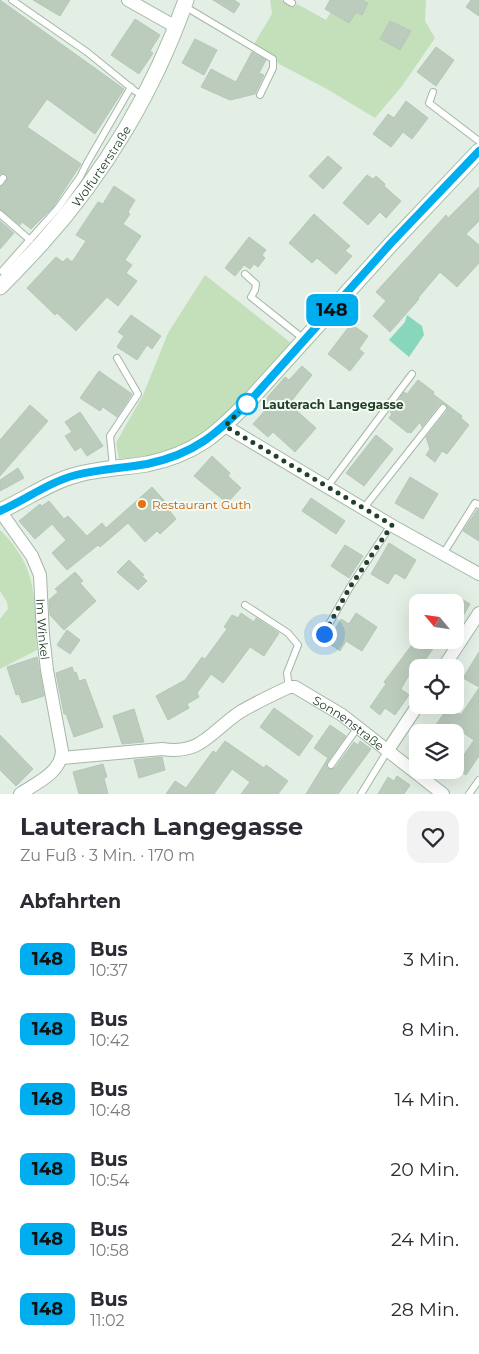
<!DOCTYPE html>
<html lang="de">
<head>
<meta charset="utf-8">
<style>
  :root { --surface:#fff; --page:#f2f2f3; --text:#2b2b33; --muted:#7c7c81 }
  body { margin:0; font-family:Montserrat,sans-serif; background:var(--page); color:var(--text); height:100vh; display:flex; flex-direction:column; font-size:19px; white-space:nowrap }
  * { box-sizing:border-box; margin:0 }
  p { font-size:16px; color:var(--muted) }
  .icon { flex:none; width:28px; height:28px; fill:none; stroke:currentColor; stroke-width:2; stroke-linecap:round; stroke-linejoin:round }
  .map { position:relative; height:794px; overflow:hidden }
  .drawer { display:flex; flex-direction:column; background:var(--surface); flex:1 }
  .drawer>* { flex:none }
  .badge { padding:0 10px; border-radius:8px; font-size:18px; line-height:32px }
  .needle { width:32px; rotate:299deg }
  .controls { position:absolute; left:409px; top:594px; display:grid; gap:10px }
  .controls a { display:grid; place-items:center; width:55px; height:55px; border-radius:10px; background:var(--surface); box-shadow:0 5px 20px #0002; font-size:25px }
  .you { position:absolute; width:25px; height:25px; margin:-12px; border:4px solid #fff; border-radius:50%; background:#1a73e8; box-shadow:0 0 0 8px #1a73e833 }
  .map>.badge { position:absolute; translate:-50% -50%; box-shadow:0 0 0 2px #fff }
  h2 { padding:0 20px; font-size:19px; line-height:45px }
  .round { display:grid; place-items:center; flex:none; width:52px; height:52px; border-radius:15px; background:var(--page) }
  .head { display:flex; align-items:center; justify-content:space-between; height:85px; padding:0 20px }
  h1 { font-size:24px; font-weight:700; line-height:38px }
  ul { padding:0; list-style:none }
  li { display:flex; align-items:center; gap:15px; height:70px; padding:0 20px }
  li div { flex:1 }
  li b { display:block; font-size:19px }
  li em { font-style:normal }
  li .badge { min-width:55px; font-weight:700; text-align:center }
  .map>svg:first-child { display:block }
</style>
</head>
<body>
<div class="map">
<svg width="479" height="794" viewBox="0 0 479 794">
  <rect width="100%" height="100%" fill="#e3eee4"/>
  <path fill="#c3e0bb" d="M270 0H281L294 7 297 4 326 20 338 0H426L425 21 435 38 402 86 375 118 327 89 279 64 274 56 254 44 272 14Z
    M205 275 291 343 226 413 190 443 156 455 119 459 116 443 143 395 168 333Z
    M0 530C39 568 34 600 37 650L0 669V619L8 609 7 602 0 591Z"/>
  <path fill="#88d6bc" d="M407 315 422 326 424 335 409 357 389 340 405 322Z"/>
  <path fill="#bbccbd" stroke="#b5c8b7" d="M0 0 124 89 95 134 47 99 27 127 81 164 53 207 31 229 22 222 20 225 0 209V187L4 185 8 178 6 174H0Z
    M33 0H70L60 16Z
    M213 0H234L240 4 234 13Z
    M330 0H362L368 3 362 15 356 12 349 23 325 9Z
    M471 0H479V16L466 7Z
    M135 19 160 35 150 51 153 53 139 74 111 55Z
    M390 21 411 31 400 50 380 39Z
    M195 39 217 50 204 75 182 63Z
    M436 47 454 60 436 86 417 72Z
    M252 52 266 60 259 73 264 75 255 94 230 100 201 87 211 69 236 82Z
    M406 101 428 118 412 139 403 132 391 147 373 134 388 114 394 118Z
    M328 156 342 168 323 189 309 176Z
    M367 175 373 179 376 176 385 184 384 186 401 201 386 218 380 212 368 225 343 203Z
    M114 186 135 200 128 212 130 214 123 224 141 236 125 260 132 265 126 273 137 281 118 306 107 297 76 331 57 313 55 315 27 288 56 257 63 262 67 258 72 262 86 241 76 235 98 202 103 204Z
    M479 187V221L466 234 479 245V263L457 287 440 272 418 298 419 299 390 332 373 316 386 301 376 292 446 215 448 218Z
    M314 214 350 246 345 251 352 256 336 274 317 258 312 263 289 243Z
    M0 221 14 233 0 249Z
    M249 237 266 250 262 255 265 258 258 267 254 264 250 269 244 265 235 276 225 268Z
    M131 315 161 336 152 349 147 345 137 360 117 347 124 336 118 332Z
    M351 324 368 336 359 349 364 353 350 371 328 354Z
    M302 366 312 375 289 404 316 428 295 452 273 432 268 437 253 424 270 405 265 400 285 377 289 380Z
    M99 371 132 394 117 417 103 407 100 411 80 398Z
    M418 380 434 392 433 394 462 416 461 418 469 425 447 454 442 451 435 462 426 455 430 449 426 437 447 411 446 404 443 403 439 405 422 427 420 422 411 433 409 432 408 433 389 418 392 414 390 412 404 392 407 394Z
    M30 405 48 421 0 476V440Z
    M80 412 103 446 87 456 81 447 75 451 65 436 72 432 65 422Z
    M376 435 393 449 364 486 346 473Z
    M212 456 230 473 228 476 241 488 227 503 194 476Z
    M18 468 24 478 0 491V480Z
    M410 477 438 494 423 519 395 503Z
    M152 487 171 508 169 510 176 519 160 534 157 531 145 542 128 523 100 547 98 545 67 570 52 553 66 540 52 524 35 539 19 521 40 504 42 506 49 501 64 519 68 516 87 536 102 523 106 528Z
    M311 498 345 521 336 534 302 511Z
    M477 510H479V541L463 531Z
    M389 543 416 560 405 579 395 573 388 584 371 574Z
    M345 545 363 556 349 578 331 566Z
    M129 560 144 575 142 576 147 581 138 590 117 572Z
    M75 572 83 581 80 583 96 601 64 630 50 615 49 600 58 592 55 589Z
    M455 595 470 604 455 629Z
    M241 613 254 622 256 618 279 633 264 656 250 647 223 683 211 674 197 693 199 697 187 704 189 708 168 720 156 696 185 680 202 657 205 659 227 629 224 627 232 615 238 618Z
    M356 613 377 627 362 651 346 641 340 651 327 642 341 619 349 624Z
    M67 630 80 640 70 654 57 645Z
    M418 637V642L419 640H439L423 663 419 661 406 680 401 689 409 695 395 715 385 708 380 715 370 707 386 684 384 682Z
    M479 652V687L463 678Z
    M37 657 44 696 22 703 19 694 16 695 7 667Z
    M72 667 74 673 76 672 79 681 85 679 103 727 74 737 66 714H64L56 673Z
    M479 688V756L466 775 455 768 474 740 454 727 452 730 449 728 446 732H431L449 706 461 715Z
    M274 708 313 736 299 756 260 727Z
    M134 709 144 742 122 744 113 716Z
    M330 725 346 736 327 763 326 767 329 769 335 768 354 742 358 745 360 741 371 749 338 794H306L328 758 314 748Z
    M0 735 33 769 16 786 0 770Z
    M225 741 264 768 266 765 288 781 278 794H241L250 782 232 769 214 794H166L175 781 186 788 213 751 216 753Z
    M162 757 165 770 139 778 134 760Z
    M103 764 107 777 104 778 108 794H79L73 772Z
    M397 776 410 785 404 794H378L388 777 394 781Z"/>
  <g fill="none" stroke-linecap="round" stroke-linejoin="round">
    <g stroke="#a5b7a8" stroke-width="8">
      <path id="lane" d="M12 0 87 52 135 91 144 96
        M287 0 292 3
        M184 6 273 59V68L260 95
        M433 92 429 103 479 141
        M0 182 3 178
        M0 214 30 240
        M245 274 256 284 255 290 251 297 305 340
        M9 277 2 271 58 208 80 177 87 163 131 87
        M113 467 110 436 138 394 117 358
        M327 487 412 374
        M363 509 443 408
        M443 554 475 503 479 505
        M245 605 288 633 298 645 287 673 289 687
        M324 633 350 587 391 525
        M331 765 358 727
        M361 794 388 750
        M469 794 479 780"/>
    </g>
    <g stroke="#a5b7a8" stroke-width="14">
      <g id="street">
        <path d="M128 0 176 27"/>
        <path d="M225 426 391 525 479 574"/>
        <path id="s1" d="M0 511 32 556 40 575 43 635 47 670 62 751C61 773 36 783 20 794"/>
        <path d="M443 668 479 613"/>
        <path d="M388 750 418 705"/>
        <path id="s2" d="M62 758 162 749C202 755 210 732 240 712 255 703 272 695 289 687H295L342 715 443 794"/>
      </g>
    </g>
    <g stroke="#a4bda9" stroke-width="17">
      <g id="secondary">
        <path id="s3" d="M0 287C14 273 28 258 42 243 105 173 155 89 186 0"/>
        <path d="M0 511C25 500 49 482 76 475 99 468 124 468 147 464 195 454 216 435 249 401L392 243 479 151"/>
      </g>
    </g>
    <use href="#lane" stroke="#fff" stroke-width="6"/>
    <use href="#street" stroke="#fff" stroke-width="12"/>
    <use href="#secondary" stroke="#fff" stroke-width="15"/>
  </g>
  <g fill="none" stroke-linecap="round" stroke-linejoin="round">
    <g stroke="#fff" stroke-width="11">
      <path id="line" d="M0 511C25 500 49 482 76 475 99 469 124 468 147 464 195 454 216 434 250 401L392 242 479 151"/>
    </g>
    <use href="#line" stroke="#00adef" stroke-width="8"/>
    <path stroke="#224129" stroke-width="5" stroke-dasharray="0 9" d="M247 404 250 401 225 426 392 525 350 587 324 634"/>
  </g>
  <circle fill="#fff" stroke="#00adef" stroke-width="2.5" cx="247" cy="404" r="10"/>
  <circle fill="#e8710a" stroke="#f4faf4" stroke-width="2" cx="142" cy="504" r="5"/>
  <g text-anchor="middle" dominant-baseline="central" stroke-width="4" stroke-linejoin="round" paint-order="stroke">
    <g font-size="12" fill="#224129" stroke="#f4faf4">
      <text stroke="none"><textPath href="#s3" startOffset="158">Wolfurterstraße</textPath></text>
      <text stroke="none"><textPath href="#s1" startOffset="130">Im Winkel</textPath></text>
      <text stroke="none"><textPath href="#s2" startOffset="316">Sonnenstraße</textPath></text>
    </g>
    <g font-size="12" font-weight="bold" fill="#224129" stroke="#f4faf4" text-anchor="start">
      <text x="262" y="404">Lauterach Langegasse</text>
    </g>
    <g font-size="12" fill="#c56008" stroke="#f4faf4" text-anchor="start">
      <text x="152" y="504">Restaurant Guth</text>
    </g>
  </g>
</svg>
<div class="controls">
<a><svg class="needle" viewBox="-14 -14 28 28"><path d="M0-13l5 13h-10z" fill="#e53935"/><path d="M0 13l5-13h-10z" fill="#7c7c81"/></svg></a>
<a><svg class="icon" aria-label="locate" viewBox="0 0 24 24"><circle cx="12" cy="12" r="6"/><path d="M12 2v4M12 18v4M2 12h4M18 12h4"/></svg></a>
<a><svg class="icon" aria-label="layers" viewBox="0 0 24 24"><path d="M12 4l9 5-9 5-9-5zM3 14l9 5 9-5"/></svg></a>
</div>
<div class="you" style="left:324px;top:634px"></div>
<b class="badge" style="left:332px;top:310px;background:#00adef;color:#111">148</b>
</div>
<section class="drawer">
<div class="head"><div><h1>Lauterach Langegasse</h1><p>Zu Fuß · 3 Min. · 170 m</p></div><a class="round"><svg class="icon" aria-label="heart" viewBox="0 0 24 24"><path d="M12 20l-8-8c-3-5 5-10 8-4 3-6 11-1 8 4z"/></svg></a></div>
<h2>Abfahrten</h2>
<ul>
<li><span class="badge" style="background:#00adef;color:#111">148</span><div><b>Bus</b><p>10:37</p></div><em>3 Min.</em></li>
<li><span class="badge" style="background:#00adef;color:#111">148</span><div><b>Bus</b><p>10:42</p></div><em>8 Min.</em></li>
<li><span class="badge" style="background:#00adef;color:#111">148</span><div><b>Bus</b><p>10:48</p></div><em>14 Min.</em></li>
<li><span class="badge" style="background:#00adef;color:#111">148</span><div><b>Bus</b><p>10:54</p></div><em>20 Min.</em></li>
<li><span class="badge" style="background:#00adef;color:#111">148</span><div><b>Bus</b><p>10:58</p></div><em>24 Min.</em></li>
<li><span class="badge" style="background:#00adef;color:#111">148</span><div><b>Bus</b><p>11:02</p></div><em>28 Min.</em></li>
</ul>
</section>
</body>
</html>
